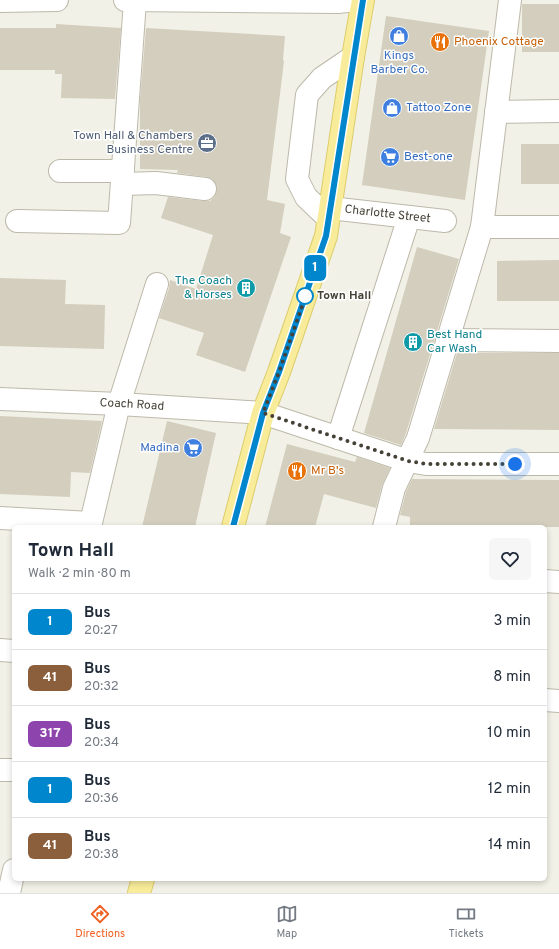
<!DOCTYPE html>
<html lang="en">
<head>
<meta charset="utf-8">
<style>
  :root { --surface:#fff; --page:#f6f6f7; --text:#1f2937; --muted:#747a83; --line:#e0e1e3; --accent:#ed6123 }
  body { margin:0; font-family:Overpass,sans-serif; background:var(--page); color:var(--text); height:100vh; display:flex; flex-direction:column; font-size:15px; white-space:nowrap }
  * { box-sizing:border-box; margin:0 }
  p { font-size:13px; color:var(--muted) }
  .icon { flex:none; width:22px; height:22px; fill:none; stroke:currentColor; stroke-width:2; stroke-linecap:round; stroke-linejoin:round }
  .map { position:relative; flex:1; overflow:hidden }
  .sheet { position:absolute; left:12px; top:525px; width:535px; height:356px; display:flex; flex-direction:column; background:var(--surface); border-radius:6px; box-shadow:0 2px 6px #0003 }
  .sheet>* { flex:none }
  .badge { padding:0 8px; border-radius:6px; font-size:14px; line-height:26px }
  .you { position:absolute; width:20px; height:20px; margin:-10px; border:3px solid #fff; border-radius:50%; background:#1a73e8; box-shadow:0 0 0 6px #1a73e833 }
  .map>.badge { position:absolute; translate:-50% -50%; box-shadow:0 0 0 2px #fff }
  .round { display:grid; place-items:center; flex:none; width:42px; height:42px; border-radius:6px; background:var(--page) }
  .headline { display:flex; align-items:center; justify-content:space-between; height:68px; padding:0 16px }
  h1 { font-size:19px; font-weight:700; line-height:30px }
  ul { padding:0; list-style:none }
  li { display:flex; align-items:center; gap:12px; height:56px; padding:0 16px; border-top:1px solid var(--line) }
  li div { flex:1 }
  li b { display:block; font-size:15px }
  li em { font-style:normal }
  li .badge { min-width:44px; font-weight:700; text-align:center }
  .menu { display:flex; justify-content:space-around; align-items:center; height:56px; border-top:1px solid var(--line); background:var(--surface); font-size:11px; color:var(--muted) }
  .menu a { display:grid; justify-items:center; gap:2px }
  .menu .active { color:var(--accent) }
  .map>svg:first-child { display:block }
</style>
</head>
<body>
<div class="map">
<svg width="559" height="893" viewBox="0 0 559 893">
  <rect width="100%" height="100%" fill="#f2f1e7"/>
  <path fill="#d3cebd" d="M522 4H559V52H522Z
    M386 16 489 31 465 200 362 185Z
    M56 24 121 28 115 99 61 98 62 74H55V70H0V28H56Z
    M146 28 285 36 283 60 284 61 267 200 285 204 280 233 291 237 245 372 196 355 204 333 159 318 169 288 170 280 196 289 213 235 161 218 168 197 203 201H210L215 196 217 190 216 184 212 179 207 177 177 173 178 170 140 169V100Z
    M521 144H559V184H521Z
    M417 247 459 259 406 433 401 445 364 433Z
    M559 260V301H497V261Z
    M0 278 66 280 65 304 105 305 104 349 0 346Z
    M457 353H559V430L434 429Z
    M0 416 102 421 90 473 71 472 70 497 0 494Z
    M167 421 216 433 195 527H142Z
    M287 444 355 462 357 457 390 468 382 485 376 508 324 494 315 527H265Z
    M412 479 559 480V527H410V517L400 515 406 492Z"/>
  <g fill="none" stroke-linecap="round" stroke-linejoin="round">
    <g stroke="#bdb9aa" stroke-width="24">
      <g id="minor">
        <path d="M125 0 338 2 356 0"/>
        <path d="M0 1 57 0"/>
        <path d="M496 112 559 111"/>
        <path d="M60 171H123"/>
        <path d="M122 184 156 183 205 189"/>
        <path id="s1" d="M330 208 445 221"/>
        <path d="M328 218 306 197 297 179 307 95 322 78 353 57"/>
        <path d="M17 221 119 223 135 1"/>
        <path d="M482 227H559"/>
        <path d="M447 340 559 341"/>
        <path id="s2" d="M0 399 119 404 263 413 408 461 426 464H559"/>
        <path d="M338 438 409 217"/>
        <path d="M0 518 91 523"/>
        <path d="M90 527 119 404 157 284"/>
        <path d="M384 527 394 488 418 438 482 227 510 0"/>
        <path d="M545 581 559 582"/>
        <path d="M0 650 14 651"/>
        <path d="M545 700 559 701"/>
        <path d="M0 770H14"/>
        <path d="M9 893 14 870"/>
      </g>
    </g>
    <g stroke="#dccc6a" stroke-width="24">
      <path id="major" d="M233 527 263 413 279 372 326 236 353 57 363 0
        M139 893 143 879"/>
    </g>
    <use href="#minor" stroke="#fff" stroke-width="22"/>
    <use href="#major" stroke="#f8ec9a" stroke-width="22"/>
  </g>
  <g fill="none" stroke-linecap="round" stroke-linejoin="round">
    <g stroke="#fff" stroke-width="9">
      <path id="line" d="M233 527 263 413 279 372 326 236 363 0"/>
    </g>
    <use href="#line" stroke="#0086cd" stroke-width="6"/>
    <path stroke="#454136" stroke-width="4" stroke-dasharray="0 7.2" d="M305 296 306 295 279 372 263 413 408 461 426 464H515"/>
  </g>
  <defs>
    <g id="shop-disc" transform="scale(1)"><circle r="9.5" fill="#3f7fe0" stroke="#fff"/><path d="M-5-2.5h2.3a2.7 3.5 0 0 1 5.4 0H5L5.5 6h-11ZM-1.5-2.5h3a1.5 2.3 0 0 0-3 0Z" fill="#fff"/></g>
    <g id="restaurant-disc" transform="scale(1)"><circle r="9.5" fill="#e8710a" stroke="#fff"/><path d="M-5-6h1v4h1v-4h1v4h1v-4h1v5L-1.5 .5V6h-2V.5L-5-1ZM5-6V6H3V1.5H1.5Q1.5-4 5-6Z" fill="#fff"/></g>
    <g id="office-disc" transform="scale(1)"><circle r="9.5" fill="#5c6f8a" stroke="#fff"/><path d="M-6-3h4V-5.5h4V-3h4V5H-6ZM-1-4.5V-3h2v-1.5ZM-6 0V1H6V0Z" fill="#fff"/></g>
    <g id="supermarket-disc" transform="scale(1)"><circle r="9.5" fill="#3f7fe0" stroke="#fff"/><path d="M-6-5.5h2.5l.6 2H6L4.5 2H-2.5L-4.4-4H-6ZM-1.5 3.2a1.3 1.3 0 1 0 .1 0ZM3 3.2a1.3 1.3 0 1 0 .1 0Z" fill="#fff"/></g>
    <g id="building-disc" transform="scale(1)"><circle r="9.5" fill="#0f9aa8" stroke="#fff"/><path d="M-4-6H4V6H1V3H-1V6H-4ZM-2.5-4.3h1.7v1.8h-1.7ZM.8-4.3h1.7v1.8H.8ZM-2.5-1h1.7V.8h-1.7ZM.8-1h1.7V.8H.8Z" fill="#fff"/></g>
  </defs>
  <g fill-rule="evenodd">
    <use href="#shop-disc" x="399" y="36"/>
    <use href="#restaurant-disc" x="440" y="42"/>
    <use href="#shop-disc" x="392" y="108"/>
    <use href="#office-disc" x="207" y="143"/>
    <use href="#supermarket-disc" x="390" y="157"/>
    <use href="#building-disc" x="246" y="288"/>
    <use href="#building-disc" x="413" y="342"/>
    <use href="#supermarket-disc" x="193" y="448"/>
    <use href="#restaurant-disc" x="297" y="471"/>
  </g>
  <circle fill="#fff" stroke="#0086cd" stroke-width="2" cx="305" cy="296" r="8"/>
  <g text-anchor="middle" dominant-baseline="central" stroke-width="3" stroke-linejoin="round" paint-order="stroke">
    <g font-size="12" fill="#c56008" stroke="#fff" text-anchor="start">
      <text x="454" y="42">Phoenix Cottage</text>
      <text x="311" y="471">Mr B's</text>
    </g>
    <g font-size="12" fill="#366cbe" stroke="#fff" text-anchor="start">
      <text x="399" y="56" text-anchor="middle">Kings<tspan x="399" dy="14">Barber Co.</tspan></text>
      <text x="406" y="108">Tattoo Zone</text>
      <text x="404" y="157">Best-one</text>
      <text x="179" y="448" text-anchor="end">Madina</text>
    </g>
    <g font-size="12" fill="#4e5e75" stroke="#fff" text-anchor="end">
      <text x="193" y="136">Town Hall &amp; Chambers<tspan x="193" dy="14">Business Centre</tspan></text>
    </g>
    <g font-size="12" fill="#454136" stroke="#fff">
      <text stroke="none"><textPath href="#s1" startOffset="58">Charlotte Street</textPath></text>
      <text stroke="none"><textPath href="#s2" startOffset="132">Coach Road</textPath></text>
    </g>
    <g font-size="12" fill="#0d838f" stroke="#fff" text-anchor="end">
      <text x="232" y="281">The Coach<tspan x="232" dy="14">&amp; Horses</tspan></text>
      <text x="427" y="335" text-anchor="start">Best Hand<tspan x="427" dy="14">Car Wash</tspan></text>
    </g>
    <g font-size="12" font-weight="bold" fill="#454136" stroke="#fff" text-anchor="start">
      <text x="317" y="296">Town Hall</text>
    </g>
  </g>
</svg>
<div class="you" style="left:515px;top:464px"></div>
<b class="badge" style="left:315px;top:268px;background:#0086cd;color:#fff">1</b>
<section class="sheet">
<div class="headline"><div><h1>Town Hall</h1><p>Walk · 2 min · 80 m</p></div><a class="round"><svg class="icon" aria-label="heart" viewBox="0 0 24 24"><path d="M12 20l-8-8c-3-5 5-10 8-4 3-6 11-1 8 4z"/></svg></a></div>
<ul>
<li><span class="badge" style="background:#0086cd;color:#fff">1</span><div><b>Bus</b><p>20:27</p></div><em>3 min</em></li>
<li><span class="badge" style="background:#8b5e3c;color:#fff">41</span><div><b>Bus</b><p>20:32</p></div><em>8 min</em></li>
<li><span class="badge" style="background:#8e44ad;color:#fff">317</span><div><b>Bus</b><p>20:34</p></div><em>10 min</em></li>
<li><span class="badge" style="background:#0086cd;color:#fff">1</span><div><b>Bus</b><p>20:36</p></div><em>12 min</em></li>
<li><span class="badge" style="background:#8b5e3c;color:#fff">41</span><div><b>Bus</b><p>20:38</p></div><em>14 min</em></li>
</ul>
</section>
</div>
<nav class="menu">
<a class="active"><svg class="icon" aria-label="directions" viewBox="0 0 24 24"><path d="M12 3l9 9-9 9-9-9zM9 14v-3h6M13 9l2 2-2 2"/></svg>Directions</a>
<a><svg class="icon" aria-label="map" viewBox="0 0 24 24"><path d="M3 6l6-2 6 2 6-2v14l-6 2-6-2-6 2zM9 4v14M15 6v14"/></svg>Map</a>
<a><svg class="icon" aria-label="tickets" viewBox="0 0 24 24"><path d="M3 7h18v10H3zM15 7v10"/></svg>Tickets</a>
</nav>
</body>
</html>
